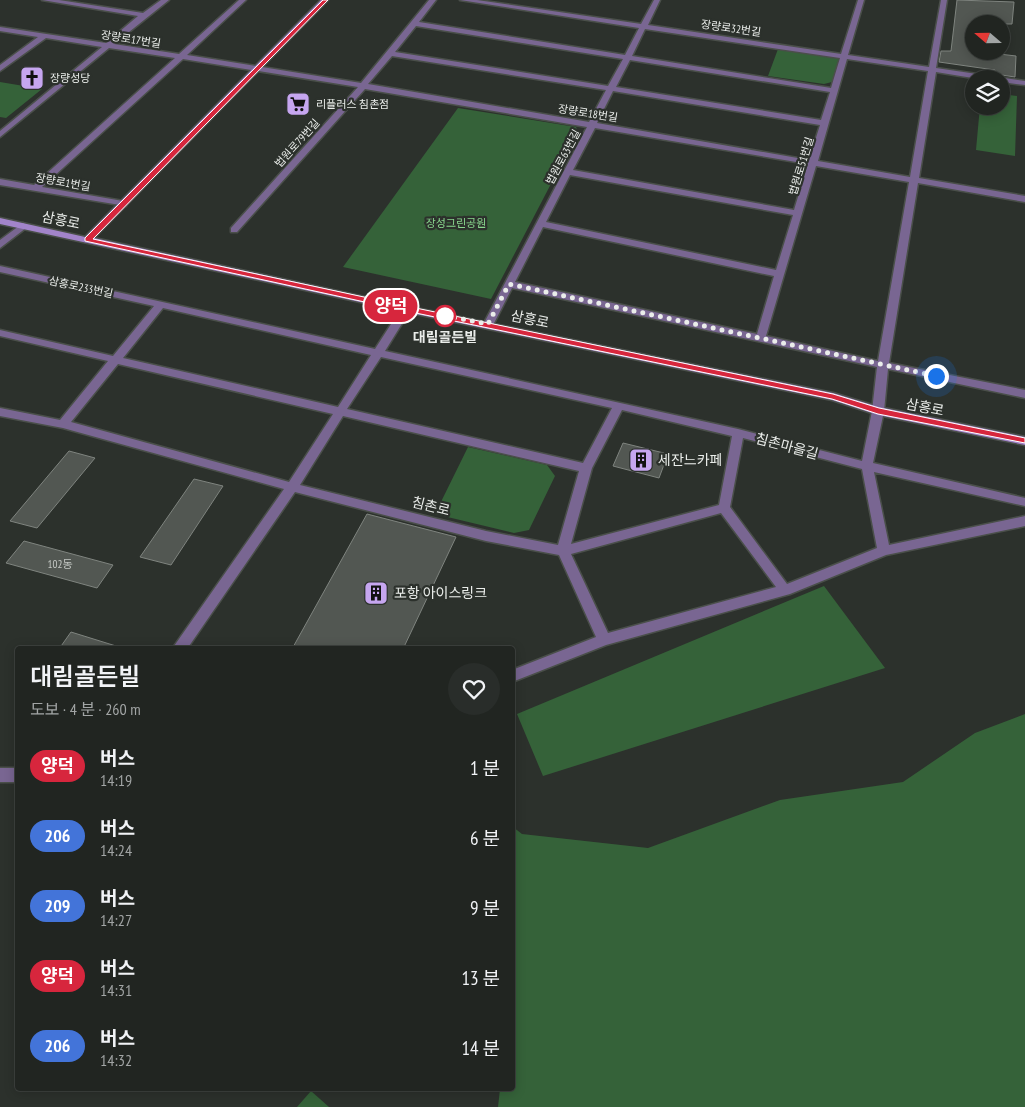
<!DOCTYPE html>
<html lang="ko">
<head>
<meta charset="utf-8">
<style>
  :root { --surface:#212521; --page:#292d2a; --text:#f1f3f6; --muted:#a2a5a5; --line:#3e423f }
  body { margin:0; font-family:"PT Sans Narrow","Noto Sans KR",sans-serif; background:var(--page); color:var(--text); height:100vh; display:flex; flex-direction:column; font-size:19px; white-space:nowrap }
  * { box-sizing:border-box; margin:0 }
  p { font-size:16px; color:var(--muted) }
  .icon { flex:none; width:28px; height:28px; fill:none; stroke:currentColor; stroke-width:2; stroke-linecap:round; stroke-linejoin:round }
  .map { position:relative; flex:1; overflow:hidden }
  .panel { position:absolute; left:15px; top:646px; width:500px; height:445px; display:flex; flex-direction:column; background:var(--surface); border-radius:5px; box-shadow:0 2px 12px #0003,0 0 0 1px var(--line) }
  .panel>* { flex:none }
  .badge { padding:0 10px; border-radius:16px; font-size:18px; line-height:32px }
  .needle { width:32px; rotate:290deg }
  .tools { position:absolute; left:965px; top:15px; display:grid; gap:10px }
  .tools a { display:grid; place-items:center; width:45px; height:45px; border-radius:50%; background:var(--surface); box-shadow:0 2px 12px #0003,0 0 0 1px var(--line); font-size:25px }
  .you { position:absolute; width:25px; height:25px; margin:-12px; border:4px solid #fff; border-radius:50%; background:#1a73e8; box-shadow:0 0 0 8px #1a73e833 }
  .map>.badge { position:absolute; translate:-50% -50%; box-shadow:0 0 0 2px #fff }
  .round { display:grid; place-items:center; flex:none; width:52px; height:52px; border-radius:26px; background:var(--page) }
  .summary { display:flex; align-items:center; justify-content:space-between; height:85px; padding:0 15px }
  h1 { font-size:24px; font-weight:600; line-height:38px }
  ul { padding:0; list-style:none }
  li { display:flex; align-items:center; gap:15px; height:70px; padding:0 15px }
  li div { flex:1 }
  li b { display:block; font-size:19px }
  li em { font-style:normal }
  li .badge { min-width:55px; font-weight:700; text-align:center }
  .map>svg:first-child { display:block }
</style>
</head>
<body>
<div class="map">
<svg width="1025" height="1107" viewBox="0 0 1025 1107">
  <rect width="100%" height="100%" fill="#2c312c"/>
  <path fill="#356239" d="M778 49 838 58 840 60 832 82 824 84 768 76Z
    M0 82 42 89 6 118 0 117Z
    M1001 94 1017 96 1015 156 976 150 980 106H1001Z
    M458 108 576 127 578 132 491 299 343 267Z
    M468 447 547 465 555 476 529 530 514 533 435 514Z
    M824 586 885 668 543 776 517 714Z
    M1025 714V1107H498L500 1089H512L513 827 522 834 648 848 780 800 903 782 975 733Z
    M311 1091 329 1107H297Z"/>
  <path fill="#525752" stroke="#7f847f" d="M957 0 1014 2 1012 24H974V51L1016 56 1015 77 995 74V70L939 62 941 51H951Z
    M623 443 668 454 659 478 613 466Z
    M69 451 95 458 37 528 10 521Z
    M194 479 223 486 171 565 140 557Z
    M367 514 456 537 403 649H292Z
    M24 541 113 565 97 588 6 563Z
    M71 632 116 646V649H59Z"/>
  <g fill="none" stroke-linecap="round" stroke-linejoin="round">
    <g stroke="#4a4f4a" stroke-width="3">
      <path id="minor" d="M42 0H59L143 13 161 0H169L114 44 179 54 239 0H246L187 55 361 83 429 0H436L419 22 625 55 639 28 460 0H477L641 24 654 0H660L648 25 841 54 858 0H864L848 55 929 67 941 0H947L936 68 1025 81V85L1001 82V79H979L936 72 919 178 1025 196V202L918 183 889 363 1025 390V398L888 369 884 411 873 463 1025 498V506L874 472 889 545 1025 516V526L886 555 790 594 606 645 512 682V670L596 637 559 555 486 541 295 492 187 649H172L284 489 63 428 0 416V408L60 420 108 361 0 336V330L113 356 154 306 0 272V266L375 349 402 307 406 306 411 309 385 351 738 429 862 461 872 411 877 367 512 288 492 327H484L483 325 587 127 365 89 237 232H231V228L358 87 183 59 42 187 123 201 126 202V206L0 185V179L34 185 175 58 109 48 0 137V131L102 47 46 38 0 71V65L38 37 0 31V27L106 43 138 16ZM416 26 623 59 608 86 395 52ZM645 29 840 58 831 88 632 56ZM392 56 606 90 589 122 368 84ZM847 59 928 71 910 177 818 161ZM630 60 830 92 821 120 616 87ZM613 91 820 125 809 160 597 123ZM595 128 808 164 794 210 573 170ZM816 166 909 182 878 361 766 336ZM570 175 793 215 776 270 546 222ZM543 227 774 276 757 334 515 282ZM163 308 371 355 338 407 123 358ZM381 357 612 408 583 463 347 409ZM118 364 333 414 289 482 71 422ZM622 410 732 436 719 505 571 544 592 468ZM343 416 579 471 558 545 486 531 300 485ZM743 438 862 469 877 548 787 584 730 507ZM721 513 776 587 608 633 571 554Z
        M23 223 28 226 26 228 0 248V240Z
        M0 768H18V782H0Z"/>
    </g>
    <g stroke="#4a4f4a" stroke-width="3">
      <path id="secondary" d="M321 0H328L94 238 406 306 833 393 879 407 1025 437V445L878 415 832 400 406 312 0 224V218L85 237Z"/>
    </g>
    <use href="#minor" fill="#796692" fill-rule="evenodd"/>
    <use href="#secondary" fill="#a284ca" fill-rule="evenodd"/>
  </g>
  <path fill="#d7263d" stroke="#fff" d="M323 0H328L93 239 406 306 833 394 879 408 1025 438V443L878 414 832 399 406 311 85 241V238Z"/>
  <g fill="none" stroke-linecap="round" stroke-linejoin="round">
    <path stroke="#eaedea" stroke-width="5" stroke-dasharray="0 9" d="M445 316 441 315 488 324 509 284 936 376"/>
  </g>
  <defs>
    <g id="church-square" transform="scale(1.25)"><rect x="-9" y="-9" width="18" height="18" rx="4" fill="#c6a6f0" stroke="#2c312c"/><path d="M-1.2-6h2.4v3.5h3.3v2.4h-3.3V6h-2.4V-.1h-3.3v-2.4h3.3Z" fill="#111"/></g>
    <g id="supermarket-square" transform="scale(1.25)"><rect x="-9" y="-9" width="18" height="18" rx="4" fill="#c6a6f0" stroke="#2c312c"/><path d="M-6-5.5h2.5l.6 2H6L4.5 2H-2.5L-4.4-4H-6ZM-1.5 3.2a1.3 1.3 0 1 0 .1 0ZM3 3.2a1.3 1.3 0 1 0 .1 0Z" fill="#111"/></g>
    <g id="building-square" transform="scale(1.25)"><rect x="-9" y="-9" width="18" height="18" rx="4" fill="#c6a6f0" stroke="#2c312c"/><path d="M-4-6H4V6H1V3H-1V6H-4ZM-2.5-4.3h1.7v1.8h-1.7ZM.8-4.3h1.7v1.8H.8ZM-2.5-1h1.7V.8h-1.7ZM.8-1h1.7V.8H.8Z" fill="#111"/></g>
  </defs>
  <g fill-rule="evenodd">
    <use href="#church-square" x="32" y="78"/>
    <use href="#supermarket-square" x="298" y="104"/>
    <use href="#building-square" x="641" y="460"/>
    <use href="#building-square" x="376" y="593"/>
  </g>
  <circle fill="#fff" stroke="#d7263d" stroke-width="2.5" cx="445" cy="316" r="10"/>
  <g text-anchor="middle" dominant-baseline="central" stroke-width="4.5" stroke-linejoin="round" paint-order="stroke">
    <g font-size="11" fill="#eaedea" stroke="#2c312c">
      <text transform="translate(731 28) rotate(8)">장량로32번길</text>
      <text transform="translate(131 39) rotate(9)">장량로17번길</text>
      <text transform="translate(588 113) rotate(9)">장량로18번길</text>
      <text transform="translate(297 143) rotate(-48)">법원로79번길</text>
      <text transform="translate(563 157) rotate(-62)">법원로63번길</text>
      <text transform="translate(801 166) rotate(-73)">법원로51번길</text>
      <text transform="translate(63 182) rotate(10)">장량로1번길</text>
      <text transform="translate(81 287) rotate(12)">삼흥로233번길</text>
    </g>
    <g font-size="11" fill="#eaedea" stroke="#2c312c" text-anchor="start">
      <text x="50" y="78">장량성당</text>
      <text x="316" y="104">리플러스 침촌점</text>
    </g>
    <g font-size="11" fill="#88d68d" stroke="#2c312c">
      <text x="456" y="223">장성그린공원</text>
    </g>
    <g font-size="11" fill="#c4c8c4">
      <text x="60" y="564">102동</text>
    </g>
    <g font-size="14" fill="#eaedea" stroke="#2c312c">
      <text transform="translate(61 220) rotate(12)">삼흥로</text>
      <text transform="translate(530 319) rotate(12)">삼흥로</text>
      <text transform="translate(925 407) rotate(11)">삼흥로</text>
      <text transform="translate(787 446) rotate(15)">침촌마을길</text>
      <text transform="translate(431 506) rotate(14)">침촌로</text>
    </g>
    <g font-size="14" font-weight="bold" fill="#eaedea" stroke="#2c312c">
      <text x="445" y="337">대림골든빌</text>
    </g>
    <g font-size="14" fill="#eaedea" stroke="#2c312c" text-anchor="start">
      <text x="658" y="460">세잔느카페</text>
      <text x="394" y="593">포항 아이스링크</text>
    </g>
  </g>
</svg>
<div class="tools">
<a><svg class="needle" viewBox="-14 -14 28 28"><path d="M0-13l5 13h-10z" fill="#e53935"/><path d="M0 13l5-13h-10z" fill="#a2a5a5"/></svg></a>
<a><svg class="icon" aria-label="layers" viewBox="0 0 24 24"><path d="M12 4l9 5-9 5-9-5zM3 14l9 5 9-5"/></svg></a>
</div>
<div class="you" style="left:936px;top:376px"></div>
<b class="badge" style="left:391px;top:306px;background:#d7263d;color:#fff">양덕</b>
<section class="panel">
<div class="summary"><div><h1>대림골든빌</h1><p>도보 · 4 분 · 260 m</p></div><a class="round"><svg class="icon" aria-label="heart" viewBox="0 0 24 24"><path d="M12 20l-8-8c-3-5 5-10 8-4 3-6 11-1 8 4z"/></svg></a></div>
<ul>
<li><span class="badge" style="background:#d7263d;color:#fff">양덕</span><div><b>버스</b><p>14:19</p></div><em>1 분</em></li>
<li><span class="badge" style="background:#4374d9;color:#fff">206</span><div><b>버스</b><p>14:24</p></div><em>6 분</em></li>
<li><span class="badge" style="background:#4374d9;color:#fff">209</span><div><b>버스</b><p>14:27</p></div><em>9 분</em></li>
<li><span class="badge" style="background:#d7263d;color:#fff">양덕</span><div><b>버스</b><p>14:31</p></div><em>13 분</em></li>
<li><span class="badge" style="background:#4374d9;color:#fff">206</span><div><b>버스</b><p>14:32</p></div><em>14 분</em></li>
</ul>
</section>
</div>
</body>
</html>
